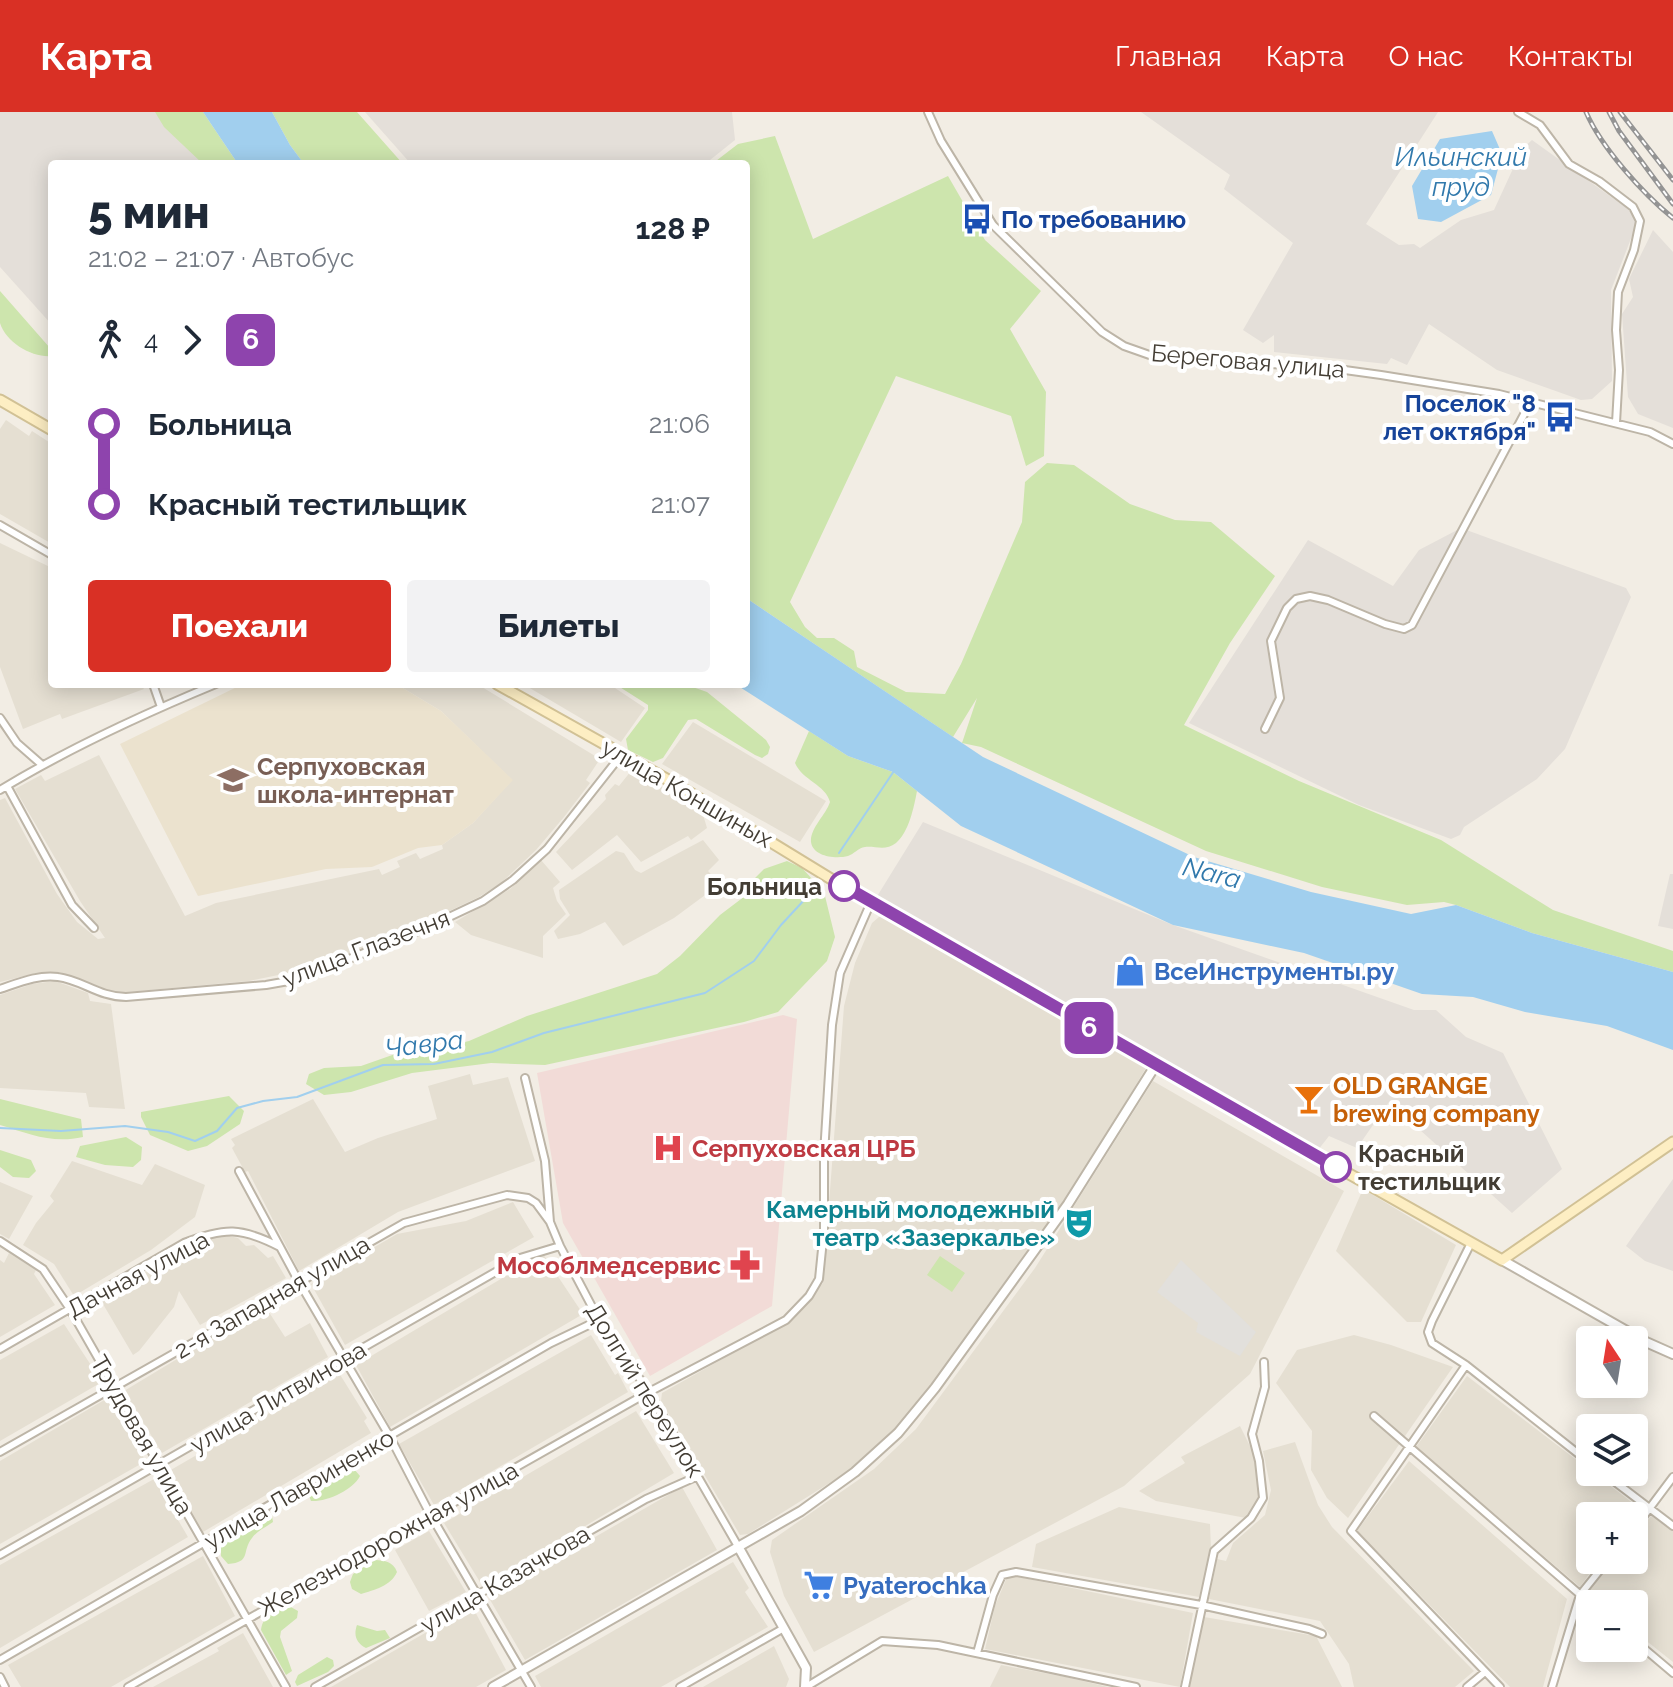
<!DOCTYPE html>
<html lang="ru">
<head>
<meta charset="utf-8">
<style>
  :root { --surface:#fff; --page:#f2f2f3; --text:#1f2937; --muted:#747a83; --accent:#d93025 }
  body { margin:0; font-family:Raleway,sans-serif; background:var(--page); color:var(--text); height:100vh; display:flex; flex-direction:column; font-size:30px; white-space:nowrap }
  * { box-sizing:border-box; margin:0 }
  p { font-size:26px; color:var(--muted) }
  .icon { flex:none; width:44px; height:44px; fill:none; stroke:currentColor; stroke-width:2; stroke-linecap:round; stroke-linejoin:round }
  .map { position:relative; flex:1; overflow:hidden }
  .details { position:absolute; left:48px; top:48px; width:702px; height:528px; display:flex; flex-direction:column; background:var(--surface); border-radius:8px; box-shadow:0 4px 20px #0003 }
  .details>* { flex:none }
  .badge { padding:0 16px; border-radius:12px; font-size:28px; line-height:52px }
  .needle { width:52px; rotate:348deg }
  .fabs { position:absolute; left:1576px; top:1214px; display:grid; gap:16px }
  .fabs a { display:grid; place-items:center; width:72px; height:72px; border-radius:8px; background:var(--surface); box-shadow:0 4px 20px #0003; font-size:40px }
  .map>.badge { position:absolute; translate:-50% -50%; box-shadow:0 0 0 4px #fff }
  .legs { display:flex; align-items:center; gap:12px; height:88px; padding:0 40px; font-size:26px }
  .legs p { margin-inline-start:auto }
  .summary { display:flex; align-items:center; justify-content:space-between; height:136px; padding:0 40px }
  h1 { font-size:44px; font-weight:800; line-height:60px }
  .cta { display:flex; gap:16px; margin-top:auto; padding:16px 40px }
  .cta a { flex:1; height:92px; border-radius:8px; background:var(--accent); color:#fff; font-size:32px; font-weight:800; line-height:92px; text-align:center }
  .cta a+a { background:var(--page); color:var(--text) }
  ul { padding:0 40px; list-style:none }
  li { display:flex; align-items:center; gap:28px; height:80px; font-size:30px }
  li i { display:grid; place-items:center; width:12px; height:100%; margin:0 10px; background:currentColor }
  li i::after { content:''; width:20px; height:20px; margin:-10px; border:6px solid; border-radius:50%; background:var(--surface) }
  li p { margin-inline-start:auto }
  li:first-child i { background:linear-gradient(#0000 50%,currentColor 0) }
  li:last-child i { background:linear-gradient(currentColor 50%,#0000 0) }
  header { display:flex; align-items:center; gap:48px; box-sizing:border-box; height:112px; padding:0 40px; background:var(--accent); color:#fff }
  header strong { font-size:38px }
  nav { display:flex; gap:44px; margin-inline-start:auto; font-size:28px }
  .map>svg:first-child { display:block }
</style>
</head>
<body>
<header>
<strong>Карта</strong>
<nav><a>Главная</a><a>Карта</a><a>О нас</a><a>Контакты</a></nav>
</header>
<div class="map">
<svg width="1673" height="1575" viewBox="0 0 1673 1575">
  <rect width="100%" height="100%" fill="#f2ede4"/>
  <path fill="#e5dfd2" d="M6 308 29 324 32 319 52 332V432L0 402V317Z
    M0 431 52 456V572H140L144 577 62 607 60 602 23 617 0 555Z
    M396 572H477L600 647 586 668 590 671 564 705 536 738 501 771 479 785 426 810 312 856 249 869 117 881 60 860 37 861 0 870V688L5 686 57 782 77 810 98 827 105 826 80 789 15 677 41 663 45 669 99 643 185 804 216 791 379 757 382 763 400 755 397 749 416 741 420 747 443 737 442 733 473 711 512 668 441 599Z
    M523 572H609L645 596 621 630Z
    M693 610 826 689 800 730 662 652Z
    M631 659 701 696 707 716 691 728 688 724 641 750 617 723 572 758 556 740 606 687 605 683 615 672 619 674Z
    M703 728 719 748 708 759 720 772 674 806 623 834 605 810 580 822 558 827 554 819 570 803 560 787 559 778 616 739 624 741 635 758 641 761Z
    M541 748 560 770 553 776 557 789 566 802 543 824V846L471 823 455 810 510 777Z
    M889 804 1144 953 1146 956 1074 1076 928 1280 896 1320 855 1355 748 1422 740 1423 661 1289 662 1281 786 1211 823 1171 844 894 855 851 872 811 879 805Z
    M55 869 88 881 90 889 111 892 125 997 89 995 86 981 0 976V883L32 872Z
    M470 962 473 973 508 965 535 1049 398 1100 299 1159 248 1059 245 1060 232 1036 235 1033 231 1027 313 987 345 1040 378 1026 437 1007 428 974Z
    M1153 969 1344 1079 1250 1262 1124 1374 814 1540 784 1484 770 1440 772 1428 874 1357 916 1317 1035 1156Z
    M72 1049 142 1073 155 1052 205 1073 195 1105 151 1138 74 1184 54 1152 23 1133 36 1111 54 1089 50 1084Z
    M0 1070 33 1084 9 1127 0 1122Z
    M1363 1077 1456 1133 1421 1210H1407L1336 1139Z
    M513 1090 534 1125 345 1233 311 1172 397 1122 466 1109Z
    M229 1124 238 1126 246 1134 254 1133 268 1146 273 1144 286 1166 200 1213 179 1179 174 1195 139 1239 133 1243 100 1187 191 1132 213 1125Z
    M9 1141 36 1158 34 1162 55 1193 0 1225V1148L4 1151Z
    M543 1142 583 1202 390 1315 356 1253Z
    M265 1194 285 1225 310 1211 328 1245 162 1341 124 1279Z
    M64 1212 102 1270 0 1329V1248Z
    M591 1223 615 1263 618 1261 628 1280 434 1393 399 1332Z
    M1354 1223 1391 1233 1453 1255 1348 1406 1327 1386 1311 1358 1312 1319 1276 1271 1297 1238Z
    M339 1261 367 1306 364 1309 371 1321 203 1420 169 1359Z
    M1467 1264 1638 1395 1632 1404H1590V1448H1599L1580 1475 1416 1335Z
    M106 1287 146 1349 0 1432V1349Z
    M636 1299 674 1361 483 1475 444 1411Z
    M1240 1314 1253 1340 1261 1385 1246 1406 1156 1389 1139 1379 1185 1351 1181 1345Z
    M1295 1330 1318 1393 1332 1415 1474 1559 1455 1575H1354L1349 1552 1320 1509 1209 1487 1217 1447 1226 1449 1233 1431 1265 1403 1271 1378 1263 1339Z
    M1409 1349 1567 1487 1543 1575H1510L1357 1419Z
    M154 1367 188 1425 0 1536V1453Z
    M682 1375 717 1438 525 1548 489 1486Z
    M1119 1395 1210 1412 1211 1438 1199 1485 1032 1455 1036 1432Z
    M1651 1404 1673 1418V1550L1634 1519V1492H1601L1587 1481 1614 1448H1634V1424Z
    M429 1419 466 1480 429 1499 395 1438Z
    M203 1444 235 1504 111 1575H21L8 1553Z
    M733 1450 749 1476 745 1480 768 1515 661 1575H541L535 1564Z
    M1007 1465H1019L1193 1501 1180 1575 985 1537 995 1494Z
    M472 1494 506 1558 476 1575H331Z
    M1204 1505 1316 1524 1342 1575H1189Z
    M243 1521 273 1575H153L219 1539 217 1536Z
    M774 1534 789 1567 786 1575H703Z
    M1001 1553 1066 1565 1108 1575H990Z"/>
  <path fill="#e4dfd9" d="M0 0H161L211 52H52V213L0 155Z
    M365 0H732L735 28 705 52H411Z
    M1141 0H1438L1366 112 1399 133 1414 132 1420 136 1461 108 1494 98 1522 37 1532 28 1628 97 1637 111 1611 178 1612 269 1592 287 1581 288 1497 258 1429 212 1407 253 1391 246 1387 252 1274 240V223L1263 231 1243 218 1293 131 1224 77 1230 63Z
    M1653 118 1673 140V316L1638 302 1628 285 1622 202 1633 185 1629 167Z
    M1461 416 1626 476 1631 485 1565 637 1537 667 1464 715 1460 723 1451 727 1359 693 1189 611 1308 428 1393 474 1419 438Z
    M923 710 1173 813 1414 898H1436L1466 925 1503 941 1562 1057 1512 1101 1389 990 1357 1036 1329 1024 1318 1038 1281 1018 876 786Z
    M1670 762H1673V817L1658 814Z
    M1673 1067V1159L1645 1149 1626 1134Z"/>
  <path fill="#ebe2ce" d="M243 572H396L441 599 513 668 473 711 442 733 418 736 372 755 326 757 198 784 120 632Z"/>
  <path fill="#f2dbd7" d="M783 903 797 907 772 1194 650 1264 563 1111 537 961Z"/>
  <path fill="#cde5ad" d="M155 0H203L238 52H203L164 15Z
    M272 0H357L403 52H304L290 33Z
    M775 24 813 127 948 64 985 128 1041 179 1010 217 1046 280 1044 344 1026 354 1011 304 896 264 790 490 805 515 817 526H834L854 539 857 555 906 580 945 582 961 552 1022 410 1025 370 1047 351 1074 353 1130 392 1175 408 1211 410 1275 464 1230 531 1184 613 1299 669 1441 728 1553 798 1673 839V860L1532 821 1456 793 1444 790 1407 793 1322 775 1206 739 981 635 962 631 977 586 953 625 746 486V52H712L738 32Z
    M0 179 50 236 52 244C33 246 6 231 0 211 0 202 0 188 0 179Z
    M615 572H684L707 580 766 628 770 635 768 642 762 646 755 643 696 607 688 608 663 646 653 650 628 638 626 627 648 598V593Z
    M809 619 848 644 893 660 917 679C914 695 909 720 896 731 886 739 876 734 865 735 858 736 854 742 848 744 836 747 813 745 811 730 810 716 826 703 830 690 826 673 802 668 795 651Z
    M787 749 802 756 824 780 835 825 827 849 778 900 744 910 545 953 491 951 412 961 351 980 324 983 306 972 309 962 324 956 361 954 398 941 436 937 469 929 527 904 657 862 680 844 720 803 745 784 753 768 764 757Z
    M229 984 244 999 240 1012 207 1034 188 1039 150 1023 141 1005V1000Z
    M0 987 81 1007 83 1025C52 1032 30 1022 0 1013Z
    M126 1025 142 1035 141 1048 133 1055 105 1053 76 1045 80 1034Z
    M0 1038 31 1048 36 1059 29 1066 13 1065 0 1055Z
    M940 1144 965 1161 952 1180 927 1163Z
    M354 1357 360 1364C353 1378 327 1390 311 1389L309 1384 313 1379Z
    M268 1403 272 1404 273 1410C266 1415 257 1419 252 1426 241 1440 252 1450 228 1452L221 1444V1432Z
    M375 1448C385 1449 393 1449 397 1460 391 1474 374 1478 361 1482L352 1477 350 1470 353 1462Z
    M289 1494 298 1499 297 1506 281 1519 280 1525 292 1559 286 1563 261 1518C263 1502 276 1500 289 1494Z
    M357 1513 377 1519 385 1518 390 1526 366 1536C357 1531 353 1524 357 1513Z
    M327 1545 333 1548 334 1554 328 1560 297 1574 295 1570 298 1563Z"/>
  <path fill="#e2e0dc" d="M1181 1148 1256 1220 1240 1244 1196 1220 1198 1211 1157 1180Z"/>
  <path fill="#a1cfee" d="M203 0H272L290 33 304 52H238Z
    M1492 19 1502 42 1491 83 1441 110 1418 107 1412 74 1440 27Z
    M746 486 983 645 1194 745 1311 780 1411 802 1456 793 1532 821 1673 860V938L1607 914 1525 900 1473 885 1422 882 1304 841 1173 813 961 714 893 660 848 644 735 572H746Z"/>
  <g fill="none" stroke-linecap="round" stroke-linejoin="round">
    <path stroke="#a1cfee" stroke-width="2" d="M839 741 894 659
      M0 1016 61 1019 125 1014 168 1020 195 1029 217 1019 237 996 263 989 297 985 383 953 434 952 492 940 544 921 705 881 754 849 781 813 819 772"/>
    <g stroke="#bdb5a7" stroke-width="10">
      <path id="minor" d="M928 0 941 29 993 113 1102 220 1124 234 1158 246 1323 255 1381 263 1499 282 1650 320 1673 332
        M1518 0 1540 13 1569 52 1599 69 1633 95 1640 109 1634 138 1618 180 1616 218 1619 258 1616 311
        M0 413 52 443
        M153 572 161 595
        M0 606 17 631 41 652
        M1265 617 1280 586 1271 529 1287 496 1296 487 1310 484 1328 488 1385 512 1404 517 1412 513 1530 291
        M7 674 72 793 94 816
        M0 678C69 636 141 603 216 572
        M0 877C18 871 39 862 58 865 82 868 99 885 126 885L266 873 300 867 430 814 483 789 513 768 547 737 622 642
        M525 966 545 1049 550 1110 560 1134 599 1208 649 1280 739 1436
        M239 1059 299 1170 390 1325 430 1402 531 1575
        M0 1129 43 1157 70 1197 286 1575
        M1471 1131 1432 1209 1428 1220 1432 1231 1466 1253 1590 1351
        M0 1237 184 1131C225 1115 241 1115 280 1135
        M1466 1253 1351 1419 1500 1575
        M1374 1304 1591 1492
        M0 1340 404 1111 507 1083 528 1086 536 1091 550 1110
        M1602 1360 1673 1414
        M1634 1417 1673 1365
        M0 1443 520 1146 560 1134
        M1634 1528 1673 1561
        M977 1541 993 1483 1002 1463 1016 1460 1201 1493 1309 1517 1322 1522
        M0 1548 551 1231 599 1208
        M0 1565 5 1575
        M128 1575 649 1280 786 1208 809 1184 819 1167 824 1118V1042L832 913 840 861 871 790
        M315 1575 646 1387 698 1364
        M680 1575 784 1516
        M806 1575 882 1529 938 1533 1136 1575
        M1185 1575 1214 1439 1251 1406 1263 1386 1259 1349 1252 1322 1265 1275 1264 1250
        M1467 1575 1485 1560
        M1552 1575 1580 1483 1608 1448"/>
    </g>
    <g stroke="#bdb5a7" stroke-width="12">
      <path id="tertiary" d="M1502 1148 1646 1230 1673 1242
        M739 1436 806 1556 805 1575
        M493 1575 801 1399 855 1360 898 1321 935 1276 1068 1092 1155 954"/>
    </g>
    <g stroke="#d1c195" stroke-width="13">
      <path id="secondary" d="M0 288 52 318
        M497 572 679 674 859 784 1074 907 1502 1148 1673 1030"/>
    </g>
    <use href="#minor" stroke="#fff" stroke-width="6"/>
    <use href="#tertiary" stroke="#fff" stroke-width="8"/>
    <use href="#secondary" stroke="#fdeec3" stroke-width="9"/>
    <g stroke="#949494" stroke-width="5">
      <path id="rail" d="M1586 0C1601 35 1643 82 1673 106
        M1609 0 1619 19 1673 92
        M1620 0 1673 68"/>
    </g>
    <use href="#rail" stroke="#fff" stroke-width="2" stroke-dasharray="6" stroke-linecap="butt"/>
  </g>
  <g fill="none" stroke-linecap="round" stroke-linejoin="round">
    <g stroke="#fff" stroke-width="18">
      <path id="line-1" d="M844 774 1336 1055"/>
    </g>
    <use href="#line-1" stroke="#8e44ad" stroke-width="12"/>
  </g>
  <defs>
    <g id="bus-bare" transform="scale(2.4)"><path d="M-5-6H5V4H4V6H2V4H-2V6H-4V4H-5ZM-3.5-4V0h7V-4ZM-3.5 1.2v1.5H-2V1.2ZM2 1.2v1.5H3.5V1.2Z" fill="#1a4fb4" stroke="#fff" stroke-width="2.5" paint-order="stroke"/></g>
    <g id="school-bare" transform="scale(2.4)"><path d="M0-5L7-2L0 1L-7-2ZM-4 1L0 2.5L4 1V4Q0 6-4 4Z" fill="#8d6e63" stroke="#fff" stroke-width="2.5" paint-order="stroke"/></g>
    <g id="shop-bare" transform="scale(2.4)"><path d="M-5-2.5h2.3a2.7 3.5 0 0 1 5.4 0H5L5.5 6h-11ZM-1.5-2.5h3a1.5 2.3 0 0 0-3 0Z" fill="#3f7fe0" stroke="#fff" stroke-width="2.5" paint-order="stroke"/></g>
    <g id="bar-bare" transform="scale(2.4)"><path d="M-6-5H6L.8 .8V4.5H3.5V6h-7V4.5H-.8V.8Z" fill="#e8710a" stroke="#fff" stroke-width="2.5" paint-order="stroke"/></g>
    <g id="hospital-bare" transform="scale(2.4)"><path d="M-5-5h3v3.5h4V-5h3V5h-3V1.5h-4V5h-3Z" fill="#e0444e" stroke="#fff" stroke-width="2.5" paint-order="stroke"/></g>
    <g id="theatre-bare" transform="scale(2.4)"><path d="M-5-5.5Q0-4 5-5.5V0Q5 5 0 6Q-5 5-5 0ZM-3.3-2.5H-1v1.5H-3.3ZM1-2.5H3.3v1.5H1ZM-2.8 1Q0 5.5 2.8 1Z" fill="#0f9aa8" stroke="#fff" stroke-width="2.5" paint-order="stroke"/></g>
    <g id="pharmacy-bare" transform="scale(2.4)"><path d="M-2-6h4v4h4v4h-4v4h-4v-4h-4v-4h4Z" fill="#e0444e" stroke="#fff" stroke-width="2.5" paint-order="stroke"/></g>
    <g id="supermarket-bare" transform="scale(2.4)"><path d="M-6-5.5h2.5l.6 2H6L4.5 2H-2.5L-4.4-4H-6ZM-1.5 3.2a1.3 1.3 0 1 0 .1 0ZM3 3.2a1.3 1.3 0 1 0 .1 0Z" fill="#3f7fe0" stroke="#fff" stroke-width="2.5" paint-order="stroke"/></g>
  </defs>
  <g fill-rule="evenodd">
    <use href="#bus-bare" x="977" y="107"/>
    <use href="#bus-bare" x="1560" y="305"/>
    <use href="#school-bare" x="233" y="668"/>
    <use href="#shop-bare" x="1130" y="859"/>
    <use href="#bar-bare" x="1309" y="987"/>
    <use href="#hospital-bare" x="668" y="1036"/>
    <use href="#theatre-bare" x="1079" y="1111"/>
    <use href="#pharmacy-bare" x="745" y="1153"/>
    <use href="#supermarket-bare" x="819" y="1473"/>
  </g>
  <g fill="#fff" stroke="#8e44ad" stroke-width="4">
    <circle cx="844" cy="774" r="14"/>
    <circle cx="1336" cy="1055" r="14"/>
  </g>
  <g text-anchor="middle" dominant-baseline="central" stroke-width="8" stroke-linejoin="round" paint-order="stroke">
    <g font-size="24" font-weight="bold" fill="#164399" stroke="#fff" text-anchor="start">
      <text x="1001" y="107">По требованию</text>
      <text x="1536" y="291" text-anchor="end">Поселок "8<tspan x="1536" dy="28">лет октября"</tspan></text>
    </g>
    <g font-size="24" fill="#433d34" stroke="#fff">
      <text transform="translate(1248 249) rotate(5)">Береговая улица</text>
      <text transform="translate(687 681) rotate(30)">улица Коншиных</text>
      <text transform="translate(366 836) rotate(-21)">улица Глазечня</text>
      <text transform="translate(138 1162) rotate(-28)">Дачная улица</text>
      <text transform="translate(272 1185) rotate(-30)">2-я Западная улица</text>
      <text transform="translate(645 1278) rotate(58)">Долгий переулок</text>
      <text transform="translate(278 1285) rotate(-30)">улица Литвинова</text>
      <text transform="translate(142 1323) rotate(60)">Трудовая улица</text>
      <text transform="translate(299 1377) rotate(-30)">улица Лавриненко</text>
      <text transform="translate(388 1427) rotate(-29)">Железнодорожная улица</text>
      <text transform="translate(505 1467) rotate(-30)">улица Казачкова</text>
    </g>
    <g font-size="24" font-weight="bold" fill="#785e54" stroke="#fff" text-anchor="start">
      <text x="257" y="654">Серпуховская<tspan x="257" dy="28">школа-интернат</tspan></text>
    </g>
    <g font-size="24" font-weight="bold" fill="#433d34" stroke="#fff" text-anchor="end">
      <text x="822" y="774">Больница</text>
      <text x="1358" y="1041" text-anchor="start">Красный<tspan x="1358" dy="28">тестильщик</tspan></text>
    </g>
    <g font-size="24" font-weight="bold" fill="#366cbe" stroke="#fff" text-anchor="start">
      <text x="1154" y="859">ВсеИнструменты.ру</text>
      <text x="843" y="1473">Pyaterochka</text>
    </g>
    <g font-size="24" font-weight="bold" fill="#c56008" stroke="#fff" text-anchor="start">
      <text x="1333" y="973">OLD GRANGE<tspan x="1333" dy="28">brewing company</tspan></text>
    </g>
    <g font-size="24" font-weight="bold" fill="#be3a42" stroke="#fff" text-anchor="start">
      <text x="692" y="1036">Серпуховская ЦРБ</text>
      <text x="721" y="1153" text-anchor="end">Мособлмедсервис</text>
    </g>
    <g font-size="24" font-weight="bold" fill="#0d838f" stroke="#fff" text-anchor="end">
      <text x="1055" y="1097">Камерный молодежный<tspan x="1055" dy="28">театр «Зазеркалье»</tspan></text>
    </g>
    <g font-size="26" font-style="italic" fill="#3179ac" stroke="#fff">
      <text x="1461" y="45">Ильинский<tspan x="1461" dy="30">пруд</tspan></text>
      <text transform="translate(1212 761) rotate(14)">Nara</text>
      <text transform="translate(424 932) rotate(-7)">Чавра</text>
    </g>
  </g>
</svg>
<div class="fabs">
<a><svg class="needle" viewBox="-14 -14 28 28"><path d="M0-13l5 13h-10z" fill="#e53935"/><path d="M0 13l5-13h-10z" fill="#747a83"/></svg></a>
<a><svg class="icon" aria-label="layers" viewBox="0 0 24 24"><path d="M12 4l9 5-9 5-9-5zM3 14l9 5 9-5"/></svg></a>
<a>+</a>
<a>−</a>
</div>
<b class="badge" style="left:1089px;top:916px;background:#8e44ad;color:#fff">6</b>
<section class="details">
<div class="summary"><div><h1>5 мин</h1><p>21:02 – 21:07 · Автобус</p></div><b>128 ₽</b></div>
<div class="legs"><svg class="icon" aria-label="walk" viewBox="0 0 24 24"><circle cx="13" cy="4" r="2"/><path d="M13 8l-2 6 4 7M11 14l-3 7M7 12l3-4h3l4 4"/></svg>4<svg class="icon" aria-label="forward" viewBox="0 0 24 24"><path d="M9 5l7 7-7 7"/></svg><b class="badge" style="background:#8e44ad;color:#fff">6</b></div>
<ul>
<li><i style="color:#8e44ad"></i><b>Больница</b><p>21:06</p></li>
<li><i style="color:#8e44ad"></i><b>Красный тестильщик</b><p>21:07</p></li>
</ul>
<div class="cta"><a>Поехали</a><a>Билеты</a></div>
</section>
</div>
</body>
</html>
